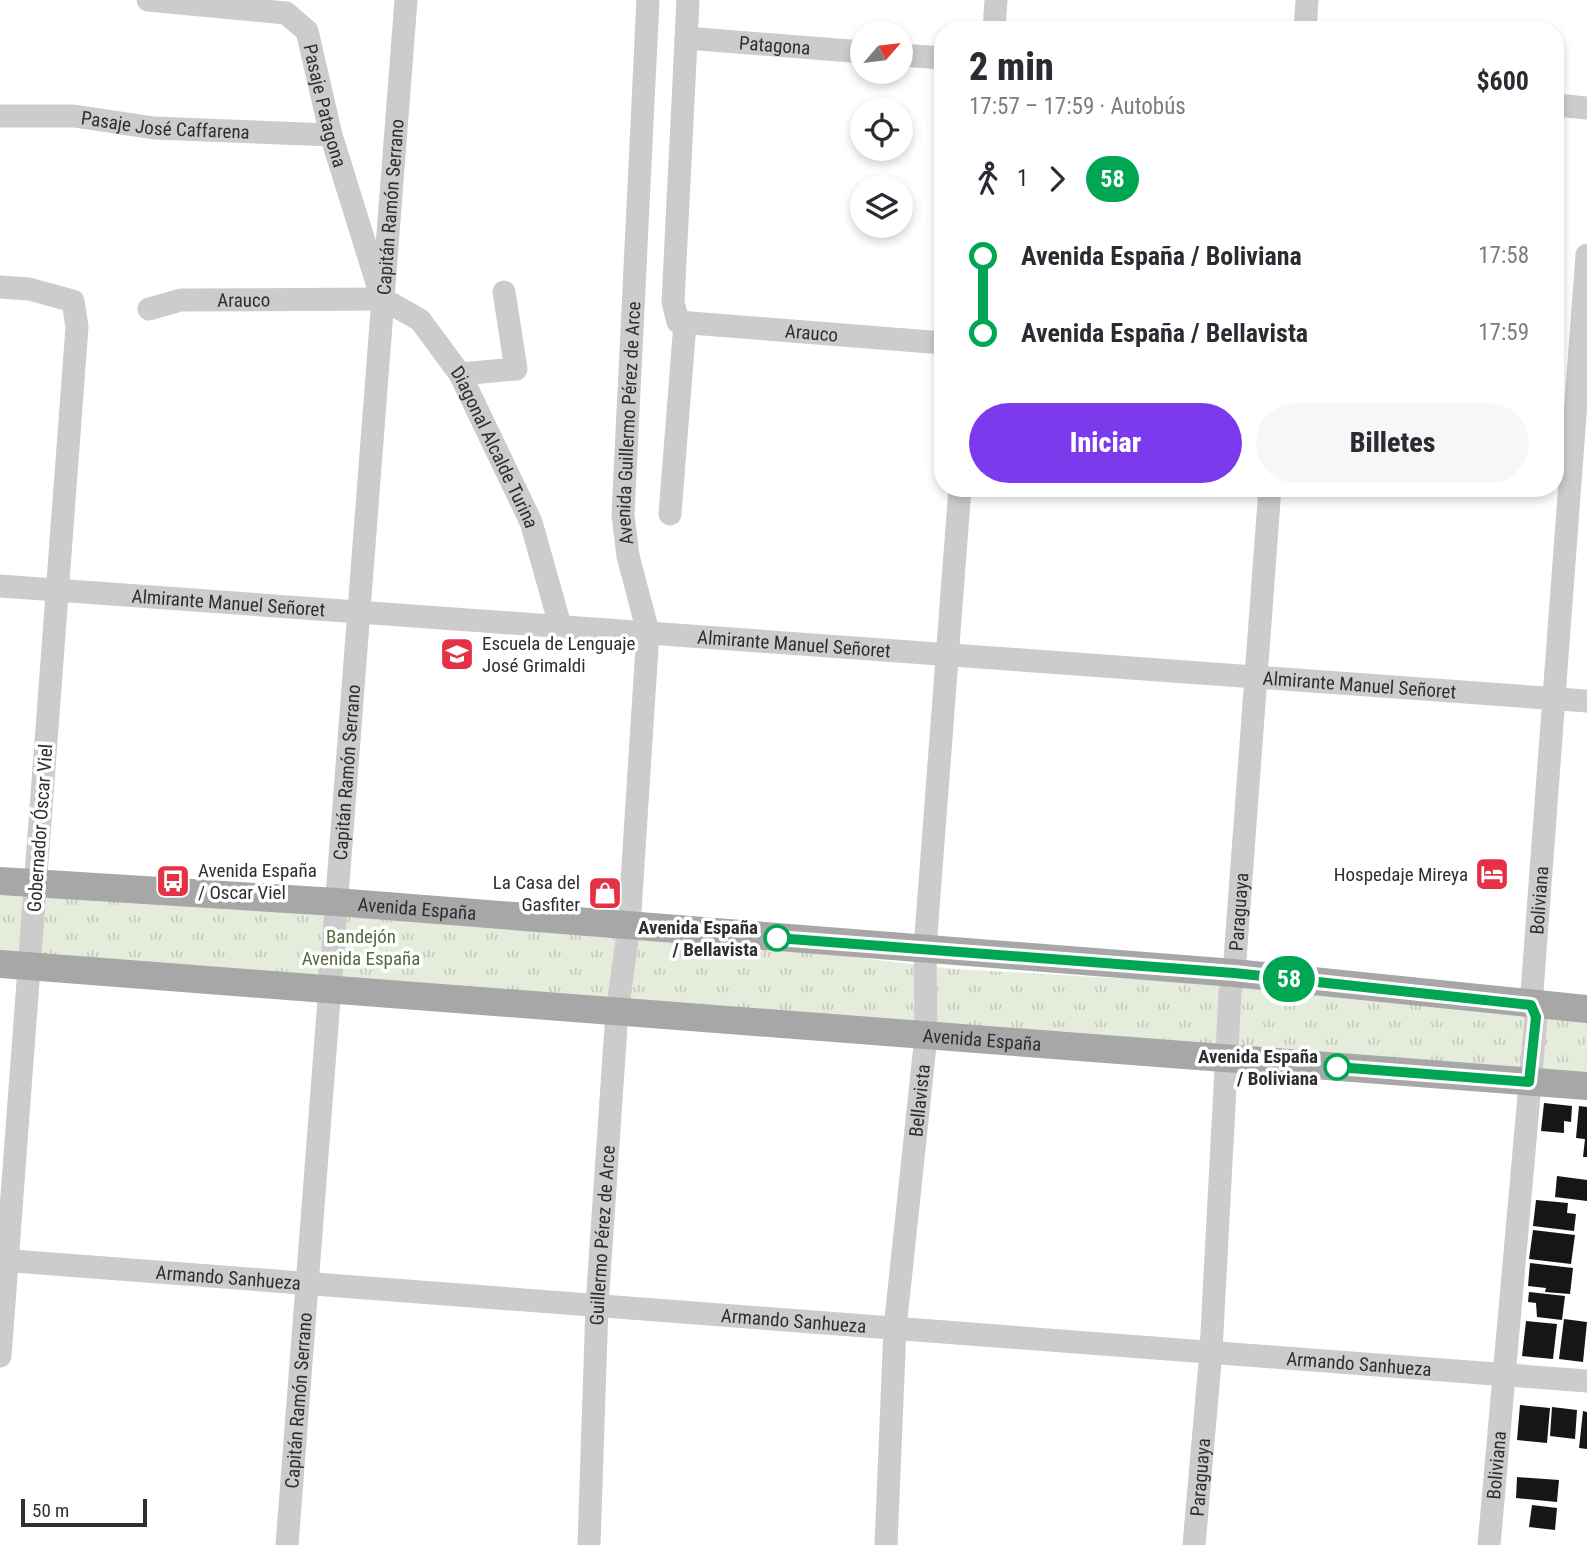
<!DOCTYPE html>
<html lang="es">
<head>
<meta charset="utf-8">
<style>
  :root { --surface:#fff; --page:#f7f7f7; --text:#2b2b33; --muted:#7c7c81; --accent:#7c3aed }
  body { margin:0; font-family:"Roboto Condensed",sans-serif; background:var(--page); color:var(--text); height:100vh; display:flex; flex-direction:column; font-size:26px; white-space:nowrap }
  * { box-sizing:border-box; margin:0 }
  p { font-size:23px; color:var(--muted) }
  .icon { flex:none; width:38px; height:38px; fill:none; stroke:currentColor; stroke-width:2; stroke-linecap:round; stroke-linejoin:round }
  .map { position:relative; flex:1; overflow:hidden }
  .panel { position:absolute; left:934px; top:21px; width:630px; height:476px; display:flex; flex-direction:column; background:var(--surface); border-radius:28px; box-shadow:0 4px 10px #0003 }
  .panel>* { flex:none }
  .badge { padding:0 14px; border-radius:23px; font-size:24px; line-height:46px }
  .needle { width:46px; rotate:62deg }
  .tools { position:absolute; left:850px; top:21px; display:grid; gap:14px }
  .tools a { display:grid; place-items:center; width:63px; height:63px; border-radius:50%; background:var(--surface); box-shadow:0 4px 10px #0003; font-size:35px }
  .scale { position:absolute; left:21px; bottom:18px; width:126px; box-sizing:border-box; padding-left:7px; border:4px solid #2f2f2f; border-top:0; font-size:19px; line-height:24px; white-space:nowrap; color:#2f2f2f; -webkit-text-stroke:5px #fff; paint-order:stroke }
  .map>.badge { position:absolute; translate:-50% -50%; box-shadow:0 0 0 4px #fff }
  .legs { display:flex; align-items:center; gap:10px; height:77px; padding:0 35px; font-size:23px }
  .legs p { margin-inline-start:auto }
  .headline { display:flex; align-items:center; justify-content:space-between; height:119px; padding:0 35px }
  h1 { font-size:38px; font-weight:800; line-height:52px }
  .action { display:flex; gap:14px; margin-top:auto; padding:14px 35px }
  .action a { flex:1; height:80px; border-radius:42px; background:var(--accent); color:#fff; font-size:28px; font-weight:800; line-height:80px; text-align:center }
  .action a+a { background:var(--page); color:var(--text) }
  ul { padding:0 35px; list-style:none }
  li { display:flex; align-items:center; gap:24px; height:77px; font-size:26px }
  li i { display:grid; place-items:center; width:10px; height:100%; margin:0 9px; background:currentColor }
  li i::after { content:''; width:18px; height:18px; margin:-9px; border:5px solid; border-radius:50%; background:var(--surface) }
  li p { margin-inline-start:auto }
  li:first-child i { background:linear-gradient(#0000 50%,currentColor 0) }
  li:last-child i { background:linear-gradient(currentColor 50%,#0000 0) }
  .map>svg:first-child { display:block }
</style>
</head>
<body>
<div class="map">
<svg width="1587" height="1545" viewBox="0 0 1587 1545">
  <defs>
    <pattern id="grass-tufts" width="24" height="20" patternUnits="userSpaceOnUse" patternTransform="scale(1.75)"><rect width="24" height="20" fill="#e5ecdc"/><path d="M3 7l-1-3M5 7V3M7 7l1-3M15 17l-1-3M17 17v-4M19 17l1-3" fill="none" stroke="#c5cbbd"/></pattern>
  </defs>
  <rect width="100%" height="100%" fill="#fff"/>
  <path fill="url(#grass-tufts)" d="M0 886 629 931 954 969 1219 984 1587 1020V1079L0 951Z"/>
  <path fill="#161616" d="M1544 1103 1572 1106 1571 1122 1564 1121V1133L1541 1131Z
    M1579 1106 1587 1107V1157H1583L1585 1139 1576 1138Z
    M1557 1176 1587 1180V1201L1555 1197Z
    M1536 1200 1568 1203 1567 1213 1576 1214 1574 1231 1533 1226Z
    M1533 1230 1575 1235 1571 1264 1529 1259Z
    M1530 1263 1573 1268 1570 1294 1545 1292 1546 1288 1528 1286Z
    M1529 1292 1565 1296 1562 1320 1537 1317 1536 1303 1528 1302Z
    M1564 1319 1587 1322 1583 1362 1559 1359Z
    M1526 1321 1557 1324 1553 1359 1522 1356Z
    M1520 1405 1550 1408 1547 1443 1517 1440Z
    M1552 1407 1577 1410 1575 1439 1550 1436Z
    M1583 1411 1587 1412V1449L1579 1448Z
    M1517 1477 1559 1480 1557 1502 1516 1498Z
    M1532 1505 1557 1508 1555 1530 1529 1527Z"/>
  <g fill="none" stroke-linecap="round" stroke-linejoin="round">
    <g stroke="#ccc" stroke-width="23">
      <path id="s1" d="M148 0 286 13 307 31 331 135 378 286"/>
      <path id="s2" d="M688 0 673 302 678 322 943 343"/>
      <path d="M994 30 996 0"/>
      <path d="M1305 30 1307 0"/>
      <path id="s3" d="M686 38 863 52"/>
      <path d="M901 55 943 58"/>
      <path d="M1556 105 1587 108"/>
      <path id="s4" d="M0 116H74L154 128 331 135"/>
      <path d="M0 287 29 289 73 301 77 327 0 1356"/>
      <path id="s5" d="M383 299 420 320 460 374 531 522 560 625"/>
      <path id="s6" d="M149 309 181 300 383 299"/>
      <path d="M460 374 516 369 504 292"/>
      <path d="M670 514 685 323"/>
      <path id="s7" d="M0 586 1587 701"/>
      <path id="s8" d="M0 1260 1587 1381"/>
      <path id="s9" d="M287 1545 406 0"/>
      <path id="s10" d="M589 1545 597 1305 617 1012 629 927 648 632 628 556 623 515 648 0"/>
      <path id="s11" d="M886 1545 895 1328 926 1036 925 948 960 488"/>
      <path id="s12" d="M1194 1545 1211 1351 1230 993 1234 973 1270 488"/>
      <path id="s13" d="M1489 1545 1536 1017 1531 1005 1587 255"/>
    </g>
    <g stroke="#a7a7a7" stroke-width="28">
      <path id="s14" d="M0 881 336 902 1234 973 1587 1009"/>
      <path id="s15" d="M0 964 1587 1086"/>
    </g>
  </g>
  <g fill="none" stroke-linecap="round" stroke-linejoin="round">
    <g stroke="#fff" stroke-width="16">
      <path id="line-1" d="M777 938 1234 973 1531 1005 1536 1017 1529 1082 1337 1067"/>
    </g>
    <use href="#line-1" stroke="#00a651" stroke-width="10"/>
  </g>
  <defs>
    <g id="school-square" transform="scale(1.75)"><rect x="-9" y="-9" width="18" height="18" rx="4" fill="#e53145" stroke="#fff"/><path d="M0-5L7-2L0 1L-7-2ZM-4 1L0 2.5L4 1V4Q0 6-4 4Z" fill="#fff"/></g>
    <g id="hotel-square" transform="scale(1.75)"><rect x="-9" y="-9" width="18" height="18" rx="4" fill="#e53145" stroke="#fff"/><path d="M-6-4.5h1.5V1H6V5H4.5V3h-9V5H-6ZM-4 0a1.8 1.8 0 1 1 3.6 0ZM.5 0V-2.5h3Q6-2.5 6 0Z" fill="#fff"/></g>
    <g id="bus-square" transform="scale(1.75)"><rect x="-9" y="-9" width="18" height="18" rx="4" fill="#e53145" stroke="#fff"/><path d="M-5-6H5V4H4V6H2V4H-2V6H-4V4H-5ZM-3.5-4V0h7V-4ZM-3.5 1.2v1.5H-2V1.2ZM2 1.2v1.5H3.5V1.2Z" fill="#fff"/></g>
    <g id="shop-square" transform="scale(1.75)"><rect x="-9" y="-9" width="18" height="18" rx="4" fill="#e53145" stroke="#fff"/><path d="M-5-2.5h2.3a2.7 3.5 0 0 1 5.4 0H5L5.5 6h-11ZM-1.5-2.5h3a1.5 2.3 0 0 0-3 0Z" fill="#fff"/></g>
  </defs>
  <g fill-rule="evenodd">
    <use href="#school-square" x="457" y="654"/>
    <use href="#hotel-square" x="1492" y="874"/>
    <use href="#bus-square" x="173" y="881"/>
    <use href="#shop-square" x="605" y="893"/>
  </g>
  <g fill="#fff" stroke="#00a651" stroke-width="3.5">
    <circle cx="777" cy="938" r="12"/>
    <circle cx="1337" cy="1067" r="12"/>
  </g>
  <g text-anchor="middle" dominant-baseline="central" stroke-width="7" stroke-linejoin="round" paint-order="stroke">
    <g font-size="19" fill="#2f2f2f" stroke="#fff">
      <text stroke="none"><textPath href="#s3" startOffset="89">Patagona</textPath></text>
      <text stroke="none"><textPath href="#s1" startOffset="243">Pasaje Patagona</textPath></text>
      <text stroke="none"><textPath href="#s4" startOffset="166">Pasaje José Caffarena</textPath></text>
      <text stroke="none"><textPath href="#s9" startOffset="1342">Capitán Ramón Serrano</textPath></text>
      <text stroke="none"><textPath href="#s6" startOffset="96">Arauco</textPath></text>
      <text stroke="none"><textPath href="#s2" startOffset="457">Arauco</textPath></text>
      <text stroke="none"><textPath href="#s10" startOffset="1127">Avenida Guillermo Pérez de Arce</textPath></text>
      <text stroke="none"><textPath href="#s5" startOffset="191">Diagonal Alcalde Turina</textPath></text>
      <text stroke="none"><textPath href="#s7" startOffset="229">Almirante Manuel Señoret</textPath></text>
      <text stroke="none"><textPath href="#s7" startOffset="796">Almirante Manuel Señoret</textPath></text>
      <text stroke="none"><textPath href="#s7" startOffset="1363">Almirante Manuel Señoret</textPath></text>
      <text stroke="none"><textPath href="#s9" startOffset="775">Capitán Ramón Serrano</textPath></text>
      <text transform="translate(40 828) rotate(-86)">Gobernador Óscar Viel</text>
      <text stroke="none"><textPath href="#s13" startOffset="648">Boliviana</textPath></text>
      <text stroke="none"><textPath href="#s14" startOffset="418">Avenida España</textPath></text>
      <text stroke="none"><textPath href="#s12" startOffset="635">Paraguaya</textPath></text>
      <text stroke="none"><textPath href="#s15" startOffset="985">Avenida España</textPath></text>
      <text stroke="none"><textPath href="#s11" startOffset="446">Bellavista</textPath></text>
      <text stroke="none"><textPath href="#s10" startOffset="310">Guillermo Pérez de Arce</textPath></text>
      <text stroke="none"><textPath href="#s8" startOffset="229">Armando Sanhueza</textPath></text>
      <text stroke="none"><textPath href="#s8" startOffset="796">Armando Sanhueza</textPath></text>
      <text stroke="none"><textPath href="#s8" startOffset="1363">Armando Sanhueza</textPath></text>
      <text stroke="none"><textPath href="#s9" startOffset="145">Capitán Ramón Serrano</textPath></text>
      <text stroke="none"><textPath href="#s13" startOffset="80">Boliviana</textPath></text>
      <text stroke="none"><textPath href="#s12" startOffset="68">Paraguaya</textPath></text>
    </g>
    <g font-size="19" fill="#2f2f2f" stroke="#fff" text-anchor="start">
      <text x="482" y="643">Escuela de Lenguaje<tspan x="482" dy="22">José Grimaldi</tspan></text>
      <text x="198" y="870">Avenida España<tspan x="198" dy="22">/ Oscar Viel</tspan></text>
      <text x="1468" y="874" text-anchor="end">Hospedaje Mireya</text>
      <text x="580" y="882" text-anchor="end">La Casa del<tspan x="580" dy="22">Gasfiter</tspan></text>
    </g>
    <g font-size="19" font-weight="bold" fill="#2f2f2f" stroke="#fff" text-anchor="end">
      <text x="758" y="927">Avenida España<tspan x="758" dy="22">/ Bellavista</tspan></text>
      <text x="1318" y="1056">Avenida España<tspan x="1318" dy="22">/ Boliviana</tspan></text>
    </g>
    <g font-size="19" fill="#536a3c" stroke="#fff">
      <text x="361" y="936">Bandejón<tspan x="361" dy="22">Avenida España</tspan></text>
    </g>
  </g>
</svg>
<div class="tools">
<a><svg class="needle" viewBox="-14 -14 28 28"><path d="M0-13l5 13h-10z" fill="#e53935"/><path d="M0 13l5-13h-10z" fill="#7c7c81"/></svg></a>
<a><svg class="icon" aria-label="locate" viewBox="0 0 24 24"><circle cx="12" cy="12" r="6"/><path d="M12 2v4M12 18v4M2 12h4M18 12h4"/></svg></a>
<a><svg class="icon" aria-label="layers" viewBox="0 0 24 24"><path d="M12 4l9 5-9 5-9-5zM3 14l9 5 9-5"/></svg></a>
</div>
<div class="scale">50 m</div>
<b class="badge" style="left:1289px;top:979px;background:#00a651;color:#fff">58</b>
<section class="panel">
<div class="headline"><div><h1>2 min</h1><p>17:57 – 17:59 · Autobús</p></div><b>$600</b></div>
<div class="legs"><svg class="icon" aria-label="walk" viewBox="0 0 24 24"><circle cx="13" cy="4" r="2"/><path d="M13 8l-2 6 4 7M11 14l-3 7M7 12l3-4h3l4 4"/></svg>1<svg class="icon" aria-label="forward" viewBox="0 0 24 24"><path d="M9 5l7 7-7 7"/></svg><b class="badge" style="background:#00a651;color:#fff">58</b></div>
<ul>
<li><i style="color:#00a651"></i><b>Avenida España / Boliviana</b><p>17:58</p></li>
<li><i style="color:#00a651"></i><b>Avenida España / Bellavista</b><p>17:59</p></li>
</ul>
<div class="action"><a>Iniciar</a><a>Billetes</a></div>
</section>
</div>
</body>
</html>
